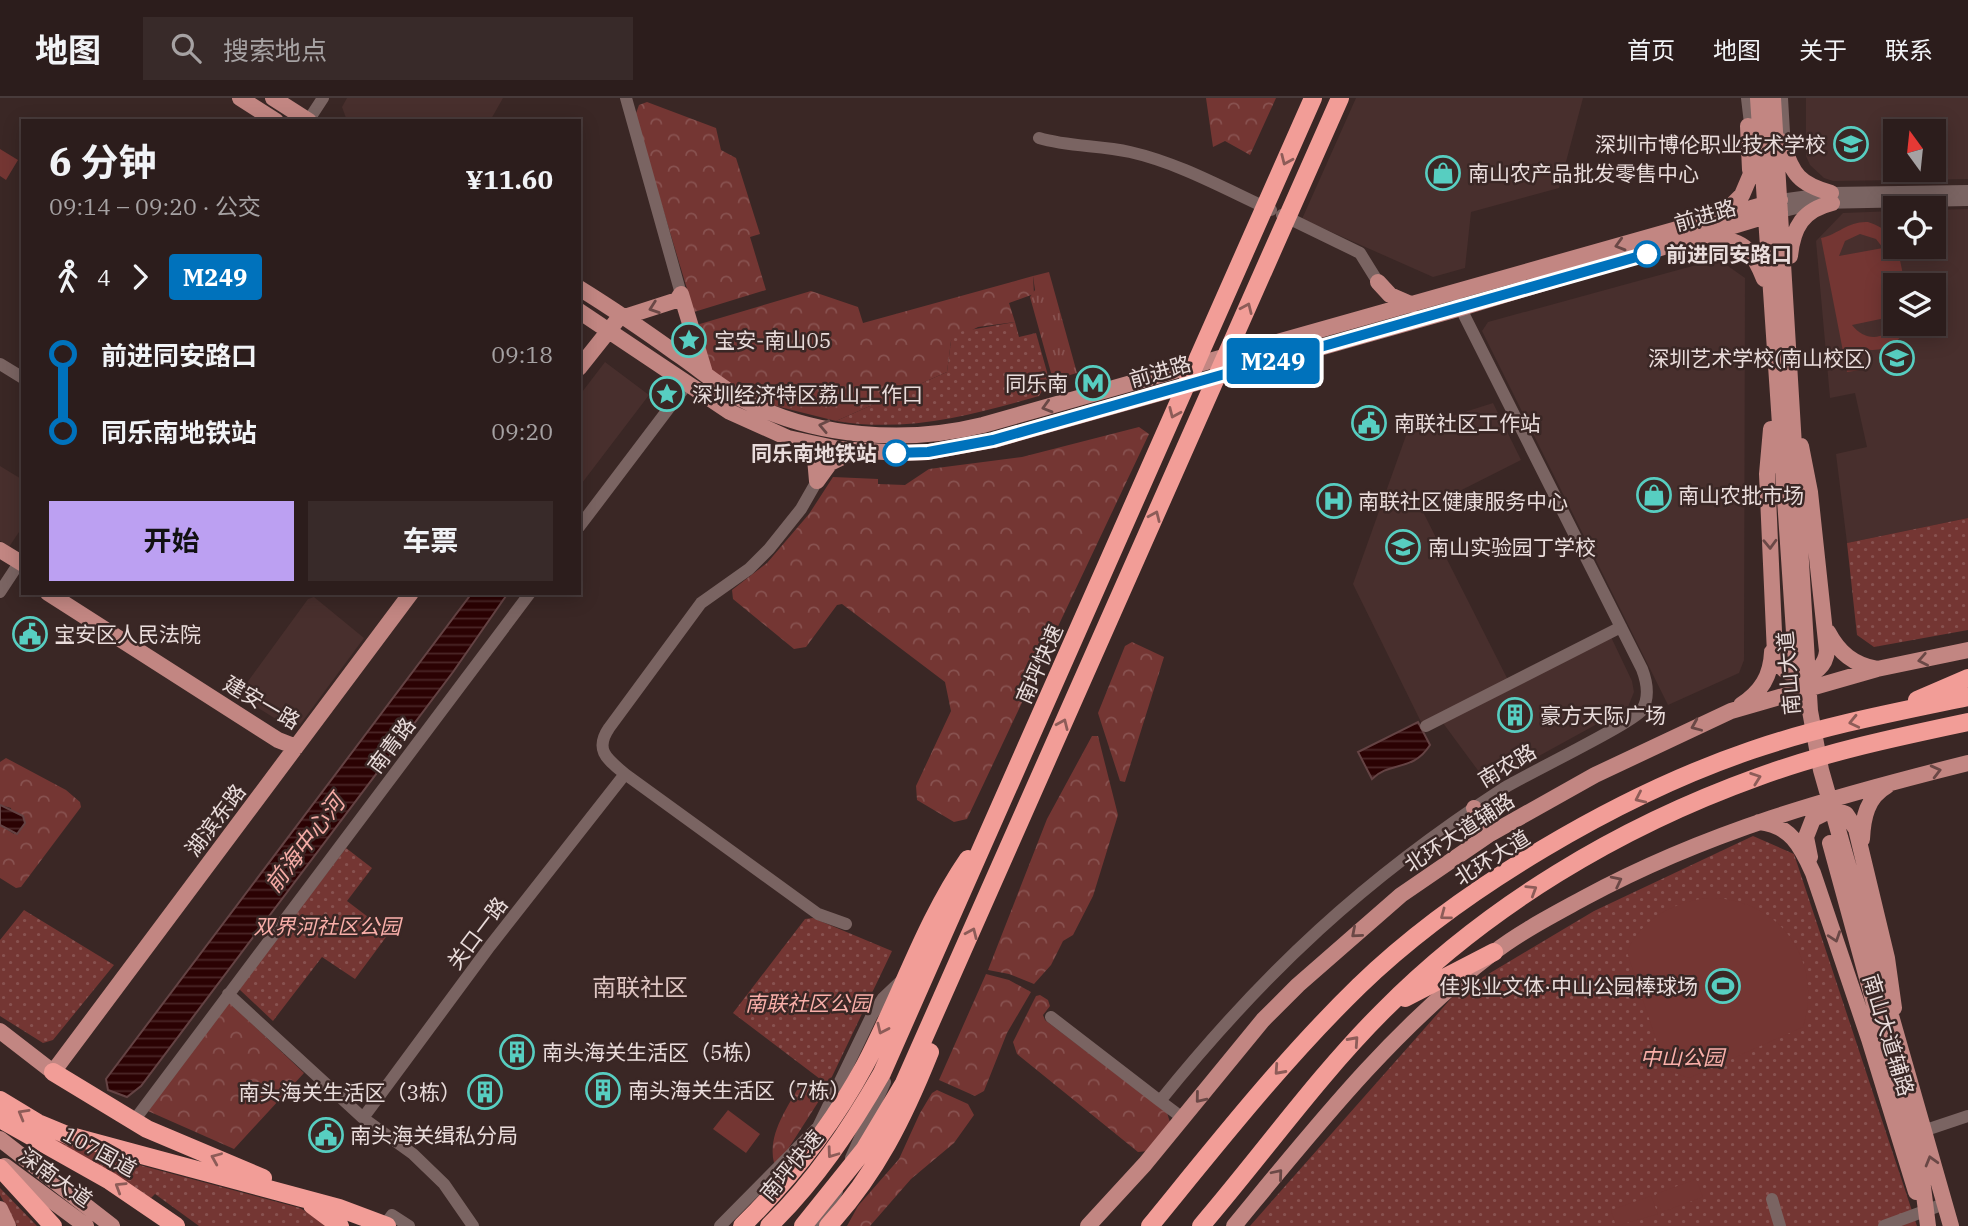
<!DOCTYPE html>
<html lang="zh">
<head>
<meta charset="utf-8">
<style>
  :root { --surface:#2c1d1c; --page:#382a29; --text:#f1f3f6; --muted:#a6a2a3; --line:#483b3b; --accent:#bca0f2 }
  body { margin:0; font-family:"IBM Plex Serif","Noto Sans SC",serif; background:var(--page); color:var(--text); height:100vh; display:flex; flex-direction:column; font-size:26px; white-space:nowrap }
  * { box-sizing:border-box; margin:0 }
  p { font-size:23px; color:var(--muted) }
  .icon { flex:none; width:38px; height:38px; fill:none; stroke:currentColor; stroke-width:2; stroke-linecap:round; stroke-linejoin:round }
  .map { position:relative; flex:1; overflow:hidden }
  .panel { position:absolute; left:21px; top:21px; width:560px; height:476px; display:flex; flex-direction:column; background:var(--surface); border-radius:0px; box-shadow:0 4px 18px #0003,0 0 0 2px var(--line) }
  .panel>* { flex:none }
  .badge { padding:0 14px; border-radius:5px; font-size:24px; line-height:46px }
  .needle { width:46px; rotate:345deg }
  .controls { position:absolute; left:1883px; top:21px; display:grid; gap:14px }
  .controls a { display:grid; place-items:center; width:63px; height:63px; border-radius:0px; background:var(--surface); box-shadow:0 4px 18px #0003,0 0 0 2px var(--line); font-size:35px }
  .map>.badge { position:absolute; translate:-50% -50%; box-shadow:0 0 0 4px #fff }
  .legs { display:flex; align-items:center; gap:10px; height:77px; padding:0 28px; font-size:23px }
  .legs p { margin-inline-start:auto }
  .head { display:flex; align-items:center; justify-content:space-between; height:119px; padding:0 28px }
  h1 { font-size:38px; font-weight:700; line-height:52px }
  .action { display:flex; gap:14px; margin-top:auto; padding:14px 28px }
  .action a { flex:1; height:80px; border-radius:0px; background:var(--accent); color:#111; font-size:28px; font-weight:700; line-height:80px; text-align:center }
  .action a+a { background:var(--page); color:var(--text) }
  ul { padding:0 28px; list-style:none }
  li { display:flex; align-items:center; gap:24px; height:77px; font-size:26px }
  li i { display:grid; place-items:center; width:10px; height:100%; margin:0 9px; background:currentColor }
  li i::after { content:''; width:18px; height:18px; margin:-9px; border:5px solid; border-radius:50%; background:var(--surface) }
  li p { margin-inline-start:auto }
  li:first-child i { background:linear-gradient(#0000 50%,currentColor 0) }
  li:last-child i { background:linear-gradient(currentColor 50%,#0000 0) }
  header { display:flex; align-items:center; gap:42px; box-sizing:border-box; height:98px; padding:0 35px; background:var(--surface); border-bottom:2px solid var(--line) }
  header strong { font-size:33px }
  nav { display:flex; gap:38px; margin-inline-start:auto; font-size:24px }
  .search { width:490px; height:63px; background:var(--page); display:flex; align-items:center; gap:18px; box-sizing:border-box; padding:0 24px; border-radius:0px; color:var(--muted); font-size:26px }
  .map>svg:first-child { display:block }
</style>
</head>
<body>
<header>
<strong>地图</strong>
<div class="search"><svg class="icon" aria-label="search" viewBox="0 0 24 24"><circle cx="10" cy="10" r="6"/><path d="M15 15l6 6"/></svg>搜索地点</div>
<nav><a>首页</a><a>地图</a><a>关于</a><a>联系</a></nav>
</header>
<div class="map">
<svg width="1968" height="1128" viewBox="0 0 1968 1128">
  <defs>
    <pattern id="grass-tufts" width="24" height="20" patternUnits="userSpaceOnUse" patternTransform="scale(1.75)"><rect width="24" height="20" fill="#743633"/><path d="M3 7l-1-3M5 7V3M7 7l1-3M15 17l-1-3M17 17v-4M19 17l1-3" fill="none" stroke="#885250"/></pattern>
    <pattern id="forest-crowns" width="20" height="18" patternUnits="userSpaceOnUse" patternTransform="scale(1.75)"><rect width="20" height="18" fill="#743633"/><path d="M2 6a3 3 0 1 1 6 0M12 15a3 3 0 1 1 6 0" fill="none" stroke="#885250"/></pattern>
    <pattern id="park-dots" width="8" height="8" patternUnits="userSpaceOnUse" patternTransform="scale(1.75)"><rect width="8" height="8" fill="#743633"/><path d="M2 2h.1M6 6h.1" fill="none" stroke="#885250" stroke-width="1.8" stroke-linecap="round"/></pattern>
    <pattern id="water-rules" width="6" height="5" patternUnits="userSpaceOnUse" patternTransform="scale(1.75)"><rect width="6" height="5" fill="#2b0203"/><path d="M0 2.5h6" fill="none" stroke="#4a2627"/></pattern>
  </defs>
  <rect width="100%" height="100%" fill="#3a2725"/>
  <path fill="#482f2d" fill-rule="evenodd" d="M347 0H503L490 23H347L342 9Z
    M1356 0H1583L1559 90 1471 114 1465 170 1433 179 1302 121Z
    M1806 0H1968V81L1833 83 1824 80 1810 67 1806 58ZM1895 33H1934V72H1895Z
    M1968 111V420L1847 445 1836 356 1867 349 1855 295 1830 300 1816 143 1843 115 1895 113V149H1934V112ZM1895 187H1934V226H1895Z
    M1718 161 1745 180 1744 562 1739 575 1668 607 1482 233 1488 224Z
    M605 264 649 297 579 389V298Z
    M1493 305 1521 362 1422 412 1508 582 1422 626 1353 486 1408 332Z
    M0 368 23 382V428L9 449 0 443Z
    M314 499 364 540 299 628 290 630 238 597 308 501Z
    M1611 539 1632 583 1634 594 1628 609 1488 686 1443 625Z"/>
  <path fill="url(#grass-tufts)" d="M1049 174 1077 275 1053 282 1030 199 1035 192 1033 178Z"/>
  <path fill="url(#forest-crowns)" d="M1206 0H1276L1250 57 1225 43 1213 49Z
    M647 4 716 30 721 52 736 60 760 136 750 139 766 192 694 214 635 18 639 7Z
    M1033 178 1034 196 1009 205 1015 224 978 229 951 243 947 274 836 323 760 304 709 274 693 228 811 193 858 209 863 225Z
    M1139 329 1149 336 967 721 954 724 917 702 916 688 951 613 945 584 842 506 837 507 806 549 794 551 733 501 732 492 767 465 809 416 833 379 878 381V386L905 387 929 371 1022 359Z
    M1132 544 1164 559 1125 684 1120 683 1098 615 1125 548Z
    M1092 638H1098L1118 717 1093 798 1073 837 1063 843 1051 867 1034 886 1009 876 988 872 1047 721Z
    M6 660 66 692 80 704 81 709 21 789 16 790 0 780V727L14 736 11 710 0 707V664Z
    M986 876 1009 882 1031 894 1007 935 984 993 975 998 939 982Z
    M1040 897 1048 902 1050 908 1043 917 1045 922 1167 1015 1170 1024 1148 1053 1138 1054 1017 956 1013 944 1036 898Z
    M228 903 304 975 234 1051 148 1013Z
    M805 983 821 989 824 995 781 1062 774 1065C767 1036 788 1009 801 985Z
    M937 992 968 1006 974 1017 954 1045 911 1081 870 1128H847L858 1108 899 1061 920 1015 932 995Z"/>
  <path fill="url(#park-dots)" d="M1015 224 1019 239 1036 235 1049 281 1039 298C972 317 906 335 836 323L947 274 951 243 958 234Z
    M1968 420V532L1874 549 1857 537 1847 445Z
    M1753 738 1794 756 1917 1128H1250L1455 896 1594 813Z
    M346 750 372 770 347 803 389 835 355 881 322 859 273 923 239 891Z
    M24 812 114 867 53 942 43 945 0 918V842Z
    M813 820 892 853 828 987 733 915 805 821Z
    M47 1038 143 1068 300 1110 329 1128H199L155 1096 151 1100Z
    M0 1090 37 1128H17L0 1097Z"/>
  <path fill="#743633" fill-rule="evenodd" d="M0 51 18 62 6 82 0 78Z
    M1868 124C1899 133 1899 160 1905 187H1895V218L1852 227C1865 244 1886 243 1895 224L1908 226C1899 249 1879 257 1856 249L1860 272 1847 274 1821 140C1839 136 1848 123 1868 124ZM1860 136 1876 141 1883 150 1839 158 1845 143Z
    M1709 800C1779 800 1824 862 1803 929L1689 980 1666 972 1627 854C1641 821 1675 803 1709 800Z
    M728 1012 760 1036 746 1055 713 1031Z
    M1696 1081 1703 1099 1662 1114 1656 1096Z
    M1651 1098 1658 1116 1616 1128 1611 1112Z"/>
  <path fill="url(#water-rules)" stroke="#644344" stroke-width="2" d="M472 495H508L453 574 141 988 127 999 108 992 106 981Z
    M1418 624 1430 647C1413 674 1390 663 1372 681L1358 654Z
    M0 707 23 718 25 725 17 736 0 727Z"/>
  <g fill="none" stroke-linecap="round" stroke-linejoin="round">
    <path stroke="#7a6462" stroke-width="12" d="M626 0 681 196
      M1747 0 1751 34
      M1782 0 1785 52
      M308 23 323 0
      M1039 40C1069 49 1100 47 1130 54 1179 65 1225 91 1271 112
      M1780 102 1831 95 1968 93
      M1780 114 1818 105 1968 102
      M1282 117 1360 155 1378 184
      M0 266 23 280
      M817 383 801 411 769 451 749 471 701 505 609 630C594 652 607 661 625 676L818 816 846 826
      M579 429 688 285
      M0 494 23 459
      M1426 628 1621 529
      M228 896 363 1020 413 1056 444 1086 473 1128
      M1051 919 1160 1003
      M363 1020 490 848 625 676
      M1184 1021 1160 1003C1265 873 1364 781 1504 690 1527 676 1633 625 1642 612 1650 599 1647 584 1642 571L1458 205
      M133 1024 530 495
      M1923 1033 1968 1018
      M851 1060 885 984
      M1772 1101 1780 1128
      M384 1128 392 1117 409 1128
      M720 1128 818 1029 872 917 883 900 903 881
      M821 1128 837 1093
      M1884 1128 1944 1106"/>
    <path stroke="#c28682" stroke-width="16" d="M240 0 276 23
      M273 0 309 23
      M1758 0 1797 579
      M1773 0 1810 613 1821 672 1951 1128
      M1748 28 1750 72
      M1781 43C1794 76 1796 85 1831 95
      M1724 115 1742 97 1759 57
      M1714 141C1745 141 1754 155 1764 181
      M1790 158C1793 129 1803 112 1832 105
      M1378 184 1390 197 1413 207
      M579 190C613 211 645 233 677 256 699 271 720 289 743 302 815 340 906 346 983 327L1780 102
      M579 213 730 314 788 340 839 351 899 355 928 354 994 342 1461 210 1780 114
      M579 270 618 221 677 202 681 196 705 275
      M1771 331 1767 376 1775 556C1781 586 1824 584 1827 553L1810 394 1801 348
      M799 343 815 360 817 383
      M817 383 830 365 855 353
      M0 452 23 466
      M48 495 278 642 296 649
      M1828 534C1839 555 1854 567 1877 571
      M1741 607C1761 594 1771 578 1772 554
      M1474 710 1490 736
      M1759 724C1790 727 1801 748 1813 775L1869 941 1916 1094
      M1862 741C1863 720 1867 699 1887 688
      M1830 745 1922 1081 1928 1128
      M1810 759 1806 739 1813 721 1833 711 1846 716 1856 731 1887 860 1894 910
      M0 933 53 974
      M53 974 411 495
      M0 1041 112 1128
      M5 1068 86 1128
      M0 1111 8 1128
      M1088 1128 1145 1066 1263 922 1298 887 1401 797 1490 736 1595 677 1731 613 1877 571 1968 552
      M1234 1128C1314 1031 1392 932 1493 855 1520 834 1553 817 1584 800 1708 733 1832 699 1968 665"/>
    <path stroke="#f29d97" stroke-width="18" d="M1917 602 1968 580
      M1405 900 1494 854
      M53 974 147 1031 263 1080
      M0 1002 38 1025 67 1037 339 1110 387 1128
      M0 1021 110 1083 176 1128
      M0 1070 53 1128
      M312 1107 340 1128
      M742 1128C791 1080 832 1028 865 967 901 899 924 825 968 761
      M769 1128C815 1083 850 1031 882 975L1313 0
      M803 1128 864 1052 904 985 1340 0
      M828 1128C876 1076 904 1019 930 954
      M1150 1128C1217 1046 1283 962 1359 888 1459 791 1620 697 1752 652 1822 628 1896 614 1968 599
      M1201 1128C1262 1057 1317 979 1383 913 1487 808 1619 729 1758 679 1826 654 1897 639 1968 624"/>
  </g>
  <defs><path id="oneway-chevron" d="M-2-3.5L2.5 0L-2 3.5" fill="none" stroke-width="1.6" stroke-linecap="round" stroke-linejoin="round" transform="scale(1.75)"/></defs>
  <g stroke="#8d5c58">
    <use href="#oneway-chevron" transform="translate(1286 62) rotate(114)"/>
    <use href="#oneway-chevron" transform="translate(1247 210) rotate(-66)"/>
    <use href="#oneway-chevron" transform="translate(1174 315) rotate(114)"/>
    <use href="#oneway-chevron" transform="translate(1155 418) rotate(-66)"/>
    <use href="#oneway-chevron" transform="translate(1854 624) rotate(167)"/>
    <use href="#oneway-chevron" transform="translate(1063 626) rotate(-66)"/>
    <use href="#oneway-chevron" transform="translate(1756 680) rotate(-20)"/>
    <use href="#oneway-chevron" transform="translate(1640 700) rotate(155)"/>
    <use href="#oneway-chevron" transform="translate(1532 792) rotate(-32)"/>
    <use href="#oneway-chevron" transform="translate(1445 817) rotate(143)"/>
    <use href="#oneway-chevron" transform="translate(972 835) rotate(-66)"/>
    <use href="#oneway-chevron" transform="translate(882 931) rotate(115)"/>
    <use href="#oneway-chevron" transform="translate(1354 943) rotate(-48)"/>
    <use href="#oneway-chevron" transform="translate(1279 972) rotate(132)"/>
    <use href="#oneway-chevron" transform="translate(23 1016) rotate(-150)"/>
    <use href="#oneway-chevron" transform="translate(832 1055) rotate(126)"/>
    <use href="#oneway-chevron" transform="translate(216 1060) rotate(-157)"/>
    <use href="#oneway-chevron" transform="translate(120 1089) rotate(-148)"/>
  </g>
  <g stroke="#6a4846">
    <use href="#oneway-chevron" transform="translate(1620 147) rotate(164)"/>
    <use href="#oneway-chevron" transform="translate(654 210) rotate(161)"/>
    <use href="#oneway-chevron" transform="translate(1047 309) rotate(164)"/>
    <use href="#oneway-chevron" transform="translate(824 328) rotate(-168)"/>
    <use href="#oneway-chevron" transform="translate(1770 446) rotate(88)"/>
    <use href="#oneway-chevron" transform="translate(1923 562) rotate(169)"/>
    <use href="#oneway-chevron" transform="translate(1696 628) rotate(157)"/>
    <use href="#oneway-chevron" transform="translate(1936 673) rotate(-14)"/>
    <use href="#oneway-chevron" transform="translate(1617 783) rotate(-27)"/>
    <use href="#oneway-chevron" transform="translate(1356 835) rotate(139)"/>
    <use href="#oneway-chevron" transform="translate(1835 839) rotate(71)"/>
    <use href="#oneway-chevron" transform="translate(1200 1000) rotate(129)"/>
    <use href="#oneway-chevron" transform="translate(1931 1063) rotate(-106)"/>
    <use href="#oneway-chevron" transform="translate(1278 1076) rotate(-50)"/>
  </g>
  <g fill="none" stroke-linecap="round" stroke-linejoin="round">
    <g stroke="#fff" stroke-width="16">
      <path id="line-1" d="M896 355 928 354 993 342 1647 156"/>
    </g>
    <use href="#line-1" stroke="#0072bc" stroke-width="10"/>
  </g>
  <defs>
    <g id="school-ring" transform="scale(1.75)"><circle r="9.5" fill="#3a2725" stroke="#57cec1" stroke-width="1.5"/><path d="M0-5L7-2L0 1L-7-2ZM-4 1L0 2.5L4 1V4Q0 6-4 4Z" fill="#57cec1"/></g>
    <g id="shop-ring" transform="scale(1.75)"><circle r="9.5" fill="#3a2725" stroke="#57cec1" stroke-width="1.5"/><path d="M-5-2.5h2.3a2.7 3.5 0 0 1 5.4 0H5L5.5 6h-11ZM-1.5-2.5h3a1.5 2.3 0 0 0-3 0Z" fill="#57cec1"/></g>
    <g id="sight-ring" transform="scale(1.75)"><circle r="9.5" fill="#3a2725" stroke="#57cec1" stroke-width="1.5"/><path d="M0-6L1.8-2.2L6-1.7L2.9 1.2L3.7 5.4L0 3.3L-3.7 5.4L-2.9 1.2L-6-1.7L-1.8-2.2Z" fill="#57cec1"/></g>
    <g id="metro-ring" transform="scale(1.75)"><circle r="9.5" fill="#3a2725" stroke="#57cec1" stroke-width="1.5"/><path d="M-5.5 5V-5H-3L0 0L3-5H5.5V5H3V-.5L0 4L-3-.5V5Z" fill="#57cec1"/></g>
    <g id="civic-ring" transform="scale(1.75)"><circle r="9.5" fill="#3a2725" stroke="#57cec1" stroke-width="1.5"/><path d="M-.6-6.5H3V-4.5H.6V-3L4-1V1h2V6H-6V1h2V-1L-.6-3ZM-1.2 2.5V6h2.4V2.5Z" fill="#57cec1"/></g>
    <g id="hospital-ring" transform="scale(1.75)"><circle r="9.5" fill="#3a2725" stroke="#57cec1" stroke-width="1.5"/><path d="M-5-5h3v3.5h4V-5h3V5h-3V1.5h-4V5h-3Z" fill="#57cec1"/></g>
    <g id="building-ring" transform="scale(1.75)"><circle r="9.5" fill="#3a2725" stroke="#57cec1" stroke-width="1.5"/><path d="M-4-6H4V6H1V3H-1V6H-4ZM-2.5-4.3h1.7v1.8h-1.7ZM.8-4.3h1.7v1.8H.8ZM-2.5-1h1.7V.8h-1.7ZM.8-1h1.7V.8H.8Z" fill="#57cec1"/></g>
    <g id="stadium-ring" transform="scale(1.75)"><circle r="9.5" fill="#3a2725" stroke="#57cec1" stroke-width="1.5"/><path d="M0-5a6.5 5 0 1 0 0 10a6.5 5 0 1 0 0-10ZM-3.5-1.8h7v3.6h-7Z" fill="#57cec1"/></g>
  </defs>
  <g fill-rule="evenodd">
    <use href="#school-ring" x="1851" y="46"/>
    <use href="#shop-ring" x="1443" y="75"/>
    <use href="#sight-ring" x="689" y="242"/>
    <use href="#school-ring" x="1897" y="260"/>
    <use href="#metro-ring" x="1093" y="285"/>
    <use href="#sight-ring" x="667" y="296"/>
    <use href="#civic-ring" x="1369" y="325"/>
    <use href="#shop-ring" x="1654" y="397"/>
    <use href="#hospital-ring" x="1334" y="403"/>
    <use href="#school-ring" x="1403" y="449"/>
    <use href="#civic-ring" x="30" y="536"/>
    <use href="#building-ring" x="1515" y="617"/>
    <use href="#stadium-ring" x="1723" y="888"/>
    <use href="#building-ring" x="517" y="954"/>
    <use href="#building-ring" x="603" y="992"/>
    <use href="#building-ring" x="485" y="994"/>
    <use href="#civic-ring" x="326" y="1037"/>
  </g>
  <g fill="#fff" stroke="#0072bc" stroke-width="3.5">
    <circle cx="1647" cy="156" r="12"/>
    <circle cx="896" cy="355" r="12"/>
  </g>
  <g text-anchor="middle" dominant-baseline="central" stroke-width="5" stroke-linejoin="round" paint-order="stroke">
    <g font-size="21" fill="#e9dcdb" stroke="#3a2725" text-anchor="start">
      <text x="1826" y="46" text-anchor="end">深圳市博伦职业技术学校</text>
      <text x="1468" y="75">南山农产品批发零售中心</text>
      <text x="714" y="242">宝安-南山05</text>
      <text x="1872" y="260" text-anchor="end">深圳艺术学校(南山校区)</text>
      <text x="1068" y="285" text-anchor="end">同乐南</text>
      <text x="692" y="296">深圳经济特区荔山工作口</text>
      <text x="1394" y="325">南联社区工作站</text>
      <text x="1678" y="397">南山农批市场</text>
      <text x="1358" y="403">南联社区健康服务中心</text>
      <text x="1428" y="449">南山实验园丁学校</text>
      <text x="54" y="536">宝安区人民法院</text>
      <text x="1540" y="617">豪方天际广场</text>
      <text x="1698" y="888" text-anchor="end">佳兆业文体·中山公园棒球场</text>
      <text x="542" y="954">南头海关生活区（5栋）</text>
      <text x="628" y="992">南头海关生活区（7栋）</text>
      <text x="461" y="994" text-anchor="end">南头海关生活区（3栋）</text>
      <text x="350" y="1037">南头海关缉私分局</text>
    </g>
    <g font-size="21" fill="#e9dcdb" stroke="#3a2725">
      <text transform="translate(1705 117) rotate(-16)">前进路</text>
      <text transform="translate(1160 273) rotate(-16)">前进路</text>
      <text transform="translate(1039 566) rotate(-66)">南坪快速</text>
      <text transform="translate(1788 575) rotate(-95)">南山大道</text>
      <text transform="translate(262 604) rotate(30)">建安一路</text>
      <text transform="translate(391 647) rotate(-53)">南青路</text>
      <text transform="translate(1507 667) rotate(-31)">南农路</text>
      <text transform="translate(215 722) rotate(-53)">湖滨东路</text>
      <text transform="translate(1459 734) rotate(-33)">北环大道辅路</text>
      <text transform="translate(1492 759) rotate(-32)">北环大道</text>
      <text transform="translate(477 835) rotate(-53)">关口一路</text>
      <text transform="translate(1889 937) rotate(73)">南山大道辅路</text>
      <text transform="translate(100 1053) rotate(29)">107国道</text>
      <text transform="translate(791 1067) rotate(-50)">南坪快速</text>
      <text transform="translate(56 1079) rotate(36)">深南大道</text>
    </g>
    <g font-size="21" font-weight="bold" fill="#e9dcdb" stroke="#3a2725" text-anchor="start">
      <text x="1666" y="156">前进同安路口</text>
      <text x="877" y="355" text-anchor="end">同乐南地铁站</text>
    </g>
    <g font-size="21" font-style="italic" fill="#f9afa9" stroke="#3a2725">
      <text x="327" y="828">双界河社区公园</text>
      <text x="808" y="905">南联社区公园</text>
      <text x="1682" y="959">中山公园</text>
    </g>
    <g font-size="23" font-style="italic" fill="#f6aca6" stroke="#3a2725">
      <text transform="translate(304 745) rotate(-53)">前海中心河</text>
    </g>
    <g font-size="24" fill="#dcc3c0" stroke="#3a2725">
      <text x="640" y="889">南联社区</text>
    </g>
  </g>
</svg>
<div class="controls">
<a><svg class="needle" viewBox="-14 -14 28 28"><path d="M0-13l5 13h-10z" fill="#e53935"/><path d="M0 13l5-13h-10z" fill="#a6a2a3"/></svg></a>
<a><svg class="icon" aria-label="locate" viewBox="0 0 24 24"><circle cx="12" cy="12" r="6"/><path d="M12 2v4M12 18v4M2 12h4M18 12h4"/></svg></a>
<a><svg class="icon" aria-label="layers" viewBox="0 0 24 24"><path d="M12 4l9 5-9 5-9-5zM3 14l9 5 9-5"/></svg></a>
</div>
<b class="badge" style="left:1273px;top:263px;background:#0072bc;color:#fff">M249</b>
<section class="panel">
<div class="head"><div><h1>6 分钟</h1><p>09:14 – 09:20 · 公交</p></div><b>¥11.60</b></div>
<div class="legs"><svg class="icon" aria-label="walk" viewBox="0 0 24 24"><circle cx="13" cy="4" r="2"/><path d="M13 8l-2 6 4 7M11 14l-3 7M7 12l3-4h3l4 4"/></svg>4<svg class="icon" aria-label="forward" viewBox="0 0 24 24"><path d="M9 5l7 7-7 7"/></svg><b class="badge" style="background:#0072bc;color:#fff">M249</b></div>
<ul>
<li><i style="color:#0072bc"></i><b>前进同安路口</b><p>09:18</p></li>
<li><i style="color:#0072bc"></i><b>同乐南地铁站</b><p>09:20</p></li>
</ul>
<div class="action"><a>开始</a><a>车票</a></div>
</section>
</div>
</body>
</html>
